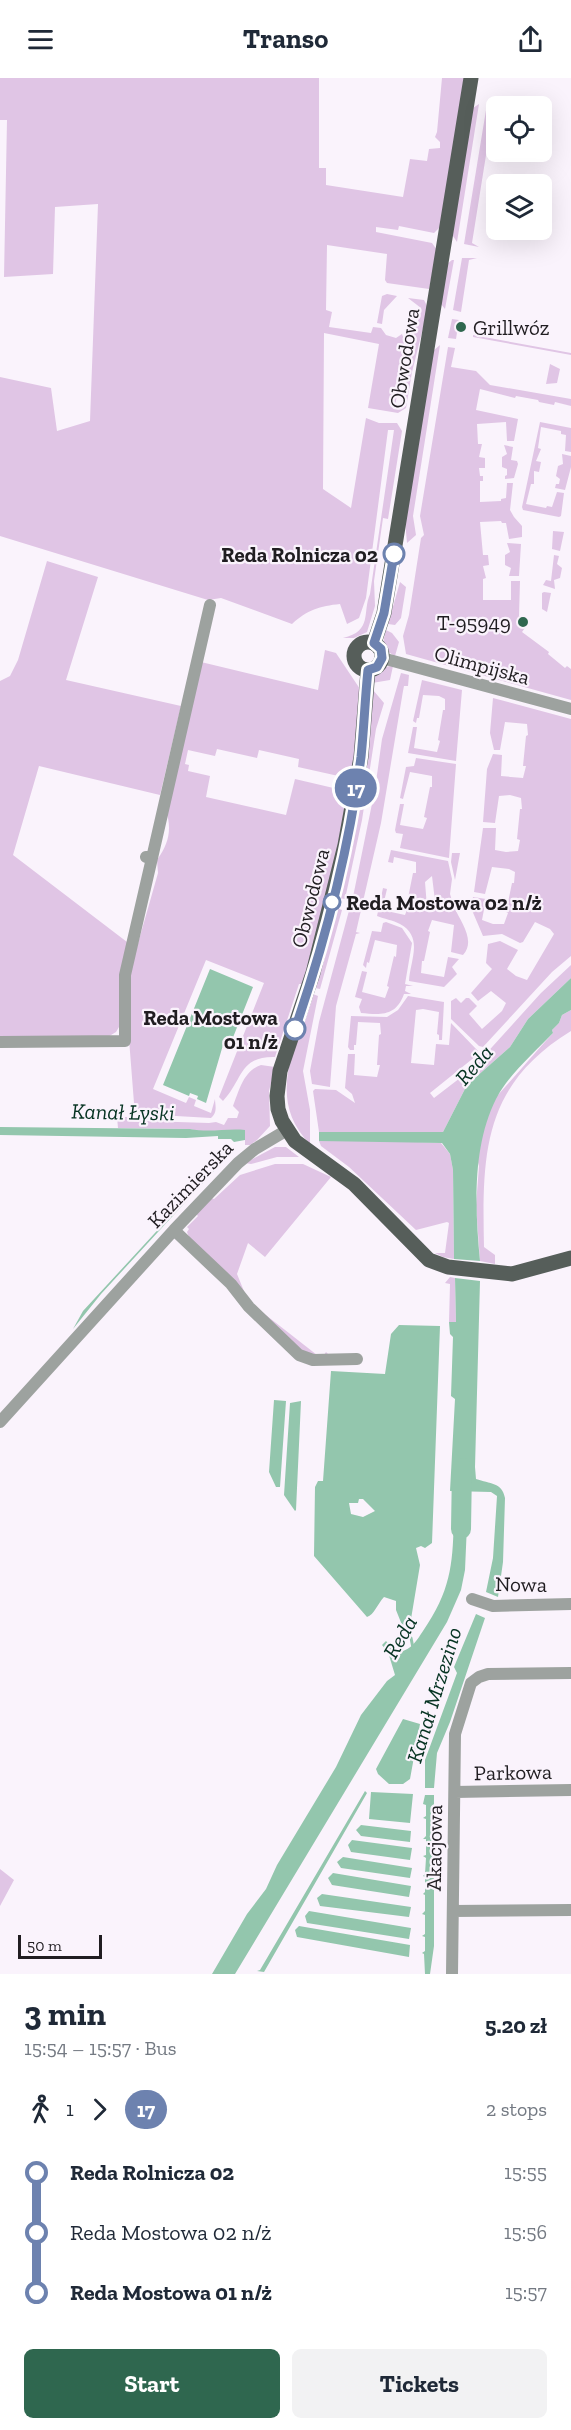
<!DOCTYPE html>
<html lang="en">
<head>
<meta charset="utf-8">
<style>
  :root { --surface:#fff; --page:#f2f2f3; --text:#1f2937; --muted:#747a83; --accent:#2f674f }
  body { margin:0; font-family:"Zilla Slab",serif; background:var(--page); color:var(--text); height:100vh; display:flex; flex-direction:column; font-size:22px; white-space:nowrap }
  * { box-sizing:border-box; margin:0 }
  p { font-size:20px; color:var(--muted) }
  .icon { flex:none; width:33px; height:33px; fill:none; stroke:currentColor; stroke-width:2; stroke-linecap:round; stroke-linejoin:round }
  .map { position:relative; height:1896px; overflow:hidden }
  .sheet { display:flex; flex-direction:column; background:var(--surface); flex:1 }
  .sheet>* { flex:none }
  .badge { padding:0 12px; border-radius:20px; font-size:21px; line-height:39px }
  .buttons { position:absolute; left:486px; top:18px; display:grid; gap:12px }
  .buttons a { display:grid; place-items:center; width:66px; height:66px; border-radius:9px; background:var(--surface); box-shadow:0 6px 24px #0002; font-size:30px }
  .scale { position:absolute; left:18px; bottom:15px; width:84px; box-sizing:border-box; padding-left:6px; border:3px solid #201d21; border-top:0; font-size:16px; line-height:21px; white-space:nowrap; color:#201d21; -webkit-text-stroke:4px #faf3fc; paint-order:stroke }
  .map>.badge { position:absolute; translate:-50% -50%; box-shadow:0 0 0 3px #fff }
  .legs { display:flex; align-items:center; gap:9px; height:66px; padding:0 24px; font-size:20px }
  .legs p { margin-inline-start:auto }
  .summary { display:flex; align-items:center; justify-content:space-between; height:102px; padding:0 24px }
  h1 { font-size:33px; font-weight:700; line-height:45px }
  .cta { display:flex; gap:12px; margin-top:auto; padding:12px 24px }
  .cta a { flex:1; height:69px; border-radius:9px; background:var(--accent); color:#fff; font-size:24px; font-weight:700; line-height:69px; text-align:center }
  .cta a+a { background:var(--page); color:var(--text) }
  ul { padding:0 24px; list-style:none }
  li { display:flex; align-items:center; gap:21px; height:60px; font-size:22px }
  li i { display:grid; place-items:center; width:9px; height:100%; margin:0 8px; background:currentColor }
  li i::after { content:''; width:15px; height:15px; margin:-8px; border:4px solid; border-radius:50%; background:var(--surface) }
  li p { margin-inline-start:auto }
  li:first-child i { background:linear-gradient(#0000 50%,currentColor 0) }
  li:last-child i { background:linear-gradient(currentColor 50%,#0000 0) }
  header { display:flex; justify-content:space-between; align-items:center; height:78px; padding:0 24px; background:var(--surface); font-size:27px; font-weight:700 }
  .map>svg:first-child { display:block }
</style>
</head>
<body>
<header><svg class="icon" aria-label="menu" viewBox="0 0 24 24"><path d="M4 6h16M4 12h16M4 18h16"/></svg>Transo<svg class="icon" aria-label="share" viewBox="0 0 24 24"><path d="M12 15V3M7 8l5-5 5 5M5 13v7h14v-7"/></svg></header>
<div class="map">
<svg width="571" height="1896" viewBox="0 0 571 1896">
  <rect width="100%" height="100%" fill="#faf3fc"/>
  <path fill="#e0c5e5" d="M0 0H319V90H326V107L403 119 410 81 427 83 429 71 440 70V64L435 59 437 54 442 0H465L441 148 434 155 399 148 398 152 376 149V154L432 165 437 172 429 211 387 205 385 202 387 176 327 167 326 232 332 234 329 249 371 255 373 249 381 250 386 257 396 260 402 256 405 264 395 329 400 330 416 243H418L421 230 408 220 424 222 428 230 412 294 406 330 398 335 368 330 379 266 324 255 323 411 351 430 366 340 379 345H397L402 353 388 441 383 440 374 503 375 528 367 554 354 560H343C373 553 362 534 370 516L394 352H388L366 520 359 540 347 546 340 526C320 528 307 532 292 546L221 520 208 522 0 458V299L51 310 57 353 90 343 98 126 55 129 53 196 4 199 7 42H0Z
    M479 26 457 164 453 158V152L473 30Z
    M487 26 494 27 472 165 479 169 464 166Z
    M462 180H477L469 182 461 234 453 232Z
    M452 182H454L445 231 441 226 447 186Z
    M387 216 397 218 384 232 382 246 377 245 382 218Z
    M452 241 459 242 456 261 448 260Z
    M473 257 571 275V277L473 259Z
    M440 267 413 438 416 457 407 465 405 443 433 273Z
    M448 269 455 270 451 289 476 293 490 307 571 321V328L555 324 554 327 539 324 538 322 516 318 515 320 480 311 476 332 518 341 514 363H507L506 344 477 346 478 366H482L479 379 485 380V390H479L480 398H483V403H480V424L501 423V421L506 420 507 405H513L510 432 514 439 522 448V459L509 461 506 445H502L501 443 480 444 483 477H488L489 487 483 488 486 500 483 501V522H511V503H520L519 538 525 539 520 541V547H527L522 554 549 574 548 576 565 590 567 588 571 591V622L406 576 403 558 409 537 421 460 424 457 420 438Z
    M550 286 560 291 557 305 546 306Z
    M540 344 571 350V374L565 373 566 357 561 356V353L541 349 538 370 541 371 536 383 541 384 539 394 534 393V406H531L526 426 546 430 547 428 552 429 557 414 564 415 561 438 559 439 523 432 522 429Z
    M504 367 513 369 511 382 517 383 518 386 514 400 505 401V398L507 397V391L502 389V379L507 376Z
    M562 376 571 378V389L565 412 555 410 556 406H559L560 401 556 398 558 388 563 386Z
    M553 453 564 454 560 473 552 471Z
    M507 465 521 466 519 498H509L511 490 505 487V477L510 474Z
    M554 477 559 478 557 486 562 490 560 500 554 502 555 511 543 507 546 502 551 503Z
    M47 483 98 499 66 602 181 628 160 717 39 688 13 777 127 864 122 944 116 954 106 960 0 958V603L10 598 18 582Z
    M400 504 406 509 401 540 395 547 388 546Z
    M544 514 551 515 547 534 542 531V515Z
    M386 552 392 555 399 564 395 578C383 572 382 564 386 552Z
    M325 572 336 575 360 611 353 692 349 697 343 699 298 689 299 681 259 672 257 680 217 671 215 678 188 672 185 686 189 687 188 693 210 698 206 719 286 737 295 701 342 712 347 717 335 786 303 906H299L275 979C239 978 243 1002 223 1023L219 1019 264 905 206 882 153 1011 186 1025 189 1019 196 1022 194 1028 211 1035 215 1021C215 1027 218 1034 211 1040L141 1036 134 1025 129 961V897L158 795 157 782C169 765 172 752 166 732L201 584 318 612Z
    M393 588 390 602 372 605C376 595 381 588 393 588Z
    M401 595 409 597 408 608H404L403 613 381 745 356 854 360 855 356 856 336 928 330 1009 312 1006 310 993 319 944 354 814 375 711 382 661Z
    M422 602 462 612 456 683 408 675 413 649H417L414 670 437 674 440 663 438 662 443 632H445V621L439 618 423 617 419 640H417L416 645 413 643Z
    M373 612 384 625 376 651 362 742 345 821 339 820Z
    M493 620 571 641V878L552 894 483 969 479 968 451 941V923L456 920 461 925 466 920H469L477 928 469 936 482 951 502 933 506 925 491 913 478 923 471 915 492 891 486 885 488 866 500 863 518 872 507 891 516 898 527 902 554 856 550 851 535 844 523 864 520 865 502 856 483 858 471 830 473 819 486 821 482 842 493 846H504L508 835 506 834 512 805H514L515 794 509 791 492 789 485 816 474 814 483 750H496L495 772 506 774 518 773 520 762 517 761 520 731H522L521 720 510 717 499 718 495 745 483 744 487 691 493 676 502 677 501 698 523 700 526 688H523L526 658 528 657 527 646 505 644 500 672H494L490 655Z
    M416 680 456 686 449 780 400 770 403 756 396 755 395 752 400 726H404L400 747 423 751 427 740 424 739 430 709H432V698L410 694 403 721 400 720 406 689 414 688Z
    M391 772 448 783 452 801 450 816 453 826 435 823 432 798 425 804 427 829 431 830 432 825 454 829C461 844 476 863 463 877L451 874 454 847 432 842 428 853 430 854 424 883H422L421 895 444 899 448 879 459 881 452 889 457 896 444 909 409 903C410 883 424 859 400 846 393 842 384 841 377 838L383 810 387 811 382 832 405 837 409 826 407 825 413 795H416V784L394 779 393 785 388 784Z
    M452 775H460L455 802 451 784Z
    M336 830 342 832 320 911 315 910Z
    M386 844 402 850 412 865 405 906 413 908H406L405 913 411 916H404C396 938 382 937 361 935L359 929 362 921 355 919 362 893 367 894 362 914 385 920 389 909 387 908 394 878 396 879 397 867 375 862 369 885 367 884 366 890 363 887 372 853 381 854 383 845Z
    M571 887V900L528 941 510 969 467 1007 443 1054H319L313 1013 315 1011 336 1012 355 1025 352 1016 345 1010 348 976H355L354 997 377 999 380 987H377L379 957 381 956 380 945 358 944 356 967H354V972H350L348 969 351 938 387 939 398 932 408 918 444 924 442 962H439V957L437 956 439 934 423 931 416 932 411 985 434 987 436 966 449 967 451 945 478 973 476 978 430 1015 434 1020 473 990 541 915Z
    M313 916 318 918 303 993 310 1032V1066C265 1021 296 967 313 916Z
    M571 932V953C483 1007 482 1075 484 1169L495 1177V1186L480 1183 476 1127 479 1088 468 1047C499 1019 524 986 553 955L552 952 559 945 562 937Z
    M261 987 275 989 269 1013 270 1048 257 1062 250 1067H245V1053C237 1051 233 1053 225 1054 213 1055 201 1054 190 1051L118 1050 117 1039H131L146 1043 209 1045 216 1044 224 1047 228 1040H237L239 1034 233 1028C239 1013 243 993 261 987Z
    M369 1062 441 1065 450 1076 453 1092 454 1181 443 1179 435 1175H445L449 1145 447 1144 416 1152 349 1089 321 1068 319 1063Z
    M275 1069H286L299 1079H277L251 1086 245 1085Z
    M275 1086H303L331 1099 265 1179 248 1165 237 1196 248 1223 317 1277H324L326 1274 328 1276 325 1279H314L300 1274 247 1224 228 1199 192 1167 187 1154 189 1151 187 1149 198 1138 196 1136 211 1120 214 1121 240 1097Z
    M450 1199 455 1200 456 1245 449 1244 450 1206 445 1205Z
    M0 1791 14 1802 0 1828Z"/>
  <path fill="#93c6ad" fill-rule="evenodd" d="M210 891 253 909 232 962 223 967 206 1025 197 1021 198 1018 190 1015 189 1018 163 1007Z
    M571 900V932L562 937 559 945 552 952 553 955C534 975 509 996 496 1021 472 1069 475 1131 480 1183L454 1181 453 1092 450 1076 442 1065 319 1063V1054H443L467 1007 510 969 528 941Z
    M0 1049 190 1051C210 1055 227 1050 245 1052V1062L234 1064 231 1061H218V1058L186 1060 0 1057Z
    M225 1079 226 1080 101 1216 73 1251 83 1233Z
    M455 1200 480 1203 475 1389 476 1401C490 1406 502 1404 505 1420L503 1484 498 1519 486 1514 493 1480 497 1418 491 1414 450 1413 455 1321 451 1318 453 1259 450 1256 449 1244H456Z
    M399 1247 440 1248 432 1465 425 1470 421 1468 416 1470 420 1487 410 1547 407 1548 406 1546 402 1547 396 1532V1523L384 1519C378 1525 374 1537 367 1539L314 1478 315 1409 318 1403H323L331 1293 385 1296 391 1256ZM359 1421H363L375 1433 363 1439 351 1436 349 1425H358Z
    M274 1322 286 1323 280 1409H276L269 1394Z
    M301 1323 296 1432 295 1433 284 1417 290 1325Z
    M454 1423 468 1424 465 1492 461 1512 447 1544 235 1896H212L247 1836 266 1811 277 1787 336 1689 361 1637 387 1603 395 1597 388 1574 382 1567 386 1563 392 1570 400 1574C412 1571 417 1562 423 1553 455 1507 453 1477 454 1423Z
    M476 1536 485 1540 450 1644 437 1675 434 1710H425V1682L457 1595 454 1589Z
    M403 1641 420 1646 410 1701 403 1706H389L378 1696 376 1691Z
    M365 1713 367 1715 264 1894 257 1893 260 1892Z
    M371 1714 413 1716 410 1745 369 1741Z
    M425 1717H434V1868L430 1896H425L424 1876 422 1875 425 1873V1859L422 1858 425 1856V1837L422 1836 425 1833V1817L423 1816 425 1814V1799L423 1798 425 1796 426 1780 423 1778 426 1777V1761H423L426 1758V1741L423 1740 426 1738V1727L423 1726Z
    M361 1747 411 1753 410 1764 361 1758 356 1752Z
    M352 1762 412 1770 410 1782 351 1774 348 1767Z
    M343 1779 412 1790 410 1800 341 1790 337 1784Z
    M333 1795 411 1808 409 1819 332 1807 328 1800Z
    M322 1816 411 1829 409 1839 320 1828 317 1820Z
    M309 1833 411 1850 409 1861 307 1845 305 1838Z
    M299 1848 410 1867 409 1879 297 1859 295 1852Z"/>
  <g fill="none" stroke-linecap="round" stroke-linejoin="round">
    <path stroke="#93c6ad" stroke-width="3" d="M411 1560 413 1570"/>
    <path stroke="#93c6ad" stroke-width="20" d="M461 1451 462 1390"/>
    <path stroke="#9da29f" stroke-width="12" d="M382 580 571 631
      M146 779 152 780 210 527
      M0 964 125 963V897L152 780
      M174 1152 231 1206 249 1229 299 1277 313 1282 357 1281
      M0 1344 174 1152 238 1085 255 1071 287 1052
      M472 1521 493 1528 571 1526
      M455 1714 571 1712
      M453 1833 571 1832
      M452 1896 455 1656 471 1605 479 1599 488 1596 571 1595"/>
    <path stroke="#565e5a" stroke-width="15" d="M354 578a14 14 0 1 1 28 0a14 14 0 1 1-28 0Z
      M374 565 384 535 471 0
      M368 592 361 679 345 767 313 895 280 993 277 1018 278 1031 282 1043 295 1063 354 1106 429 1182 448 1189 512 1196 571 1180"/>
  </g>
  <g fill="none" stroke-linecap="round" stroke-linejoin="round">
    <g stroke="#fff" stroke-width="14">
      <path id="line-1" d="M295 951C325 864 349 771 361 679 364 650 365 621 368 592L377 589 382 580 381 571 374 565 384 535 394 476"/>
    </g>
    <use href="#line-1" stroke="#6d82af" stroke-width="9"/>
  </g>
  <g fill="#2f674f" stroke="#faf3fc" stroke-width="2">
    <circle cx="461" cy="249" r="6"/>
    <circle cx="523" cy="544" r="6"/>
  </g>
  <g fill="#fff" stroke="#6d82af" stroke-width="3">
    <circle cx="394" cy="476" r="10"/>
    <circle cx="332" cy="824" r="8"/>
    <circle cx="295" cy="951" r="10"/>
  </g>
  <g text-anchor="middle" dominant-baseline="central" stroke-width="4.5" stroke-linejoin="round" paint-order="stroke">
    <g font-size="21" fill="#201d21" stroke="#faf3fc" text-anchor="start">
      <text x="473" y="249">Grillwóz</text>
      <text x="511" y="544" text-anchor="end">T-95949</text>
    </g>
    <g font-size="21" fill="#201d21" stroke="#faf3fc">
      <text transform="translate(404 280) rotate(-81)">Obwodowa</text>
      <text transform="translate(482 587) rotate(15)">Olimpijska</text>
      <text transform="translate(310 820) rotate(-76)">Obwodowa</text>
      <text transform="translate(190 1106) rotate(-46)">Kazimierska</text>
      <text transform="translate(521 1506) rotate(1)">Nowa</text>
      <text transform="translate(513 1694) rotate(-1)">Parkowa</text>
      <text transform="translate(434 1770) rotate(-89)">Akacjowa</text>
    </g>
    <g font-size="21" font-weight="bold" fill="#201d21" stroke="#faf3fc" text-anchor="end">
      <text x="378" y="476">Reda Rolnicza 02</text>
      <text x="346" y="824" text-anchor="start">Reda Mostowa 02 n/ż</text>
      <text x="278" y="939">Reda Mostowa<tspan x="278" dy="24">01 n/ż</tspan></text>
    </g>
    <g font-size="22" font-style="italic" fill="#063322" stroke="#faf3fc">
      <text transform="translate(474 987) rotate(-49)">Reda</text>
      <text transform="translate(123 1034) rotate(1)">Kanał Łyski</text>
      <text transform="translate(400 1559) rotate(-60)">Reda</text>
      <text transform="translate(434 1617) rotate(-73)">Kanał Mrzezino</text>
    </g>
  </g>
</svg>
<div class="buttons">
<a><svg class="icon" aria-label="locate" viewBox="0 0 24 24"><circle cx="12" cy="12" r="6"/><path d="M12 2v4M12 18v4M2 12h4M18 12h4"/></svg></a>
<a><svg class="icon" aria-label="layers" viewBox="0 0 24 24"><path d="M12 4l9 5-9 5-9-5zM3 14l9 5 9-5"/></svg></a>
</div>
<div class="scale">50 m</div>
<b class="badge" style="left:356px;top:710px;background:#6d82af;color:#fff">17</b>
</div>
<section class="sheet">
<div class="summary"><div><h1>3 min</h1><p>15:54 – 15:57 · Bus</p></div><b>5.20 zł</b></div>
<div class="legs"><svg class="icon" aria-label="walk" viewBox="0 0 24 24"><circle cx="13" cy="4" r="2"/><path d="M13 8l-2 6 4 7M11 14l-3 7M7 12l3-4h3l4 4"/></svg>1<svg class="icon" aria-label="forward" viewBox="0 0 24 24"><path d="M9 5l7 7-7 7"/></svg><b class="badge" style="background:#6d82af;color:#fff">17</b><p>2 stops</p></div>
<ul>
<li><i style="color:#6d82af"></i><b>Reda Rolnicza 02</b><p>15:55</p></li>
<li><i style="color:#6d82af"></i><span>Reda Mostowa 02 n/ż</span><p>15:56</p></li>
<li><i style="color:#6d82af"></i><b>Reda Mostowa 01 n/ż</b><p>15:57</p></li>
</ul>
<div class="cta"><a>Start</a><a>Tickets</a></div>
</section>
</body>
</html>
